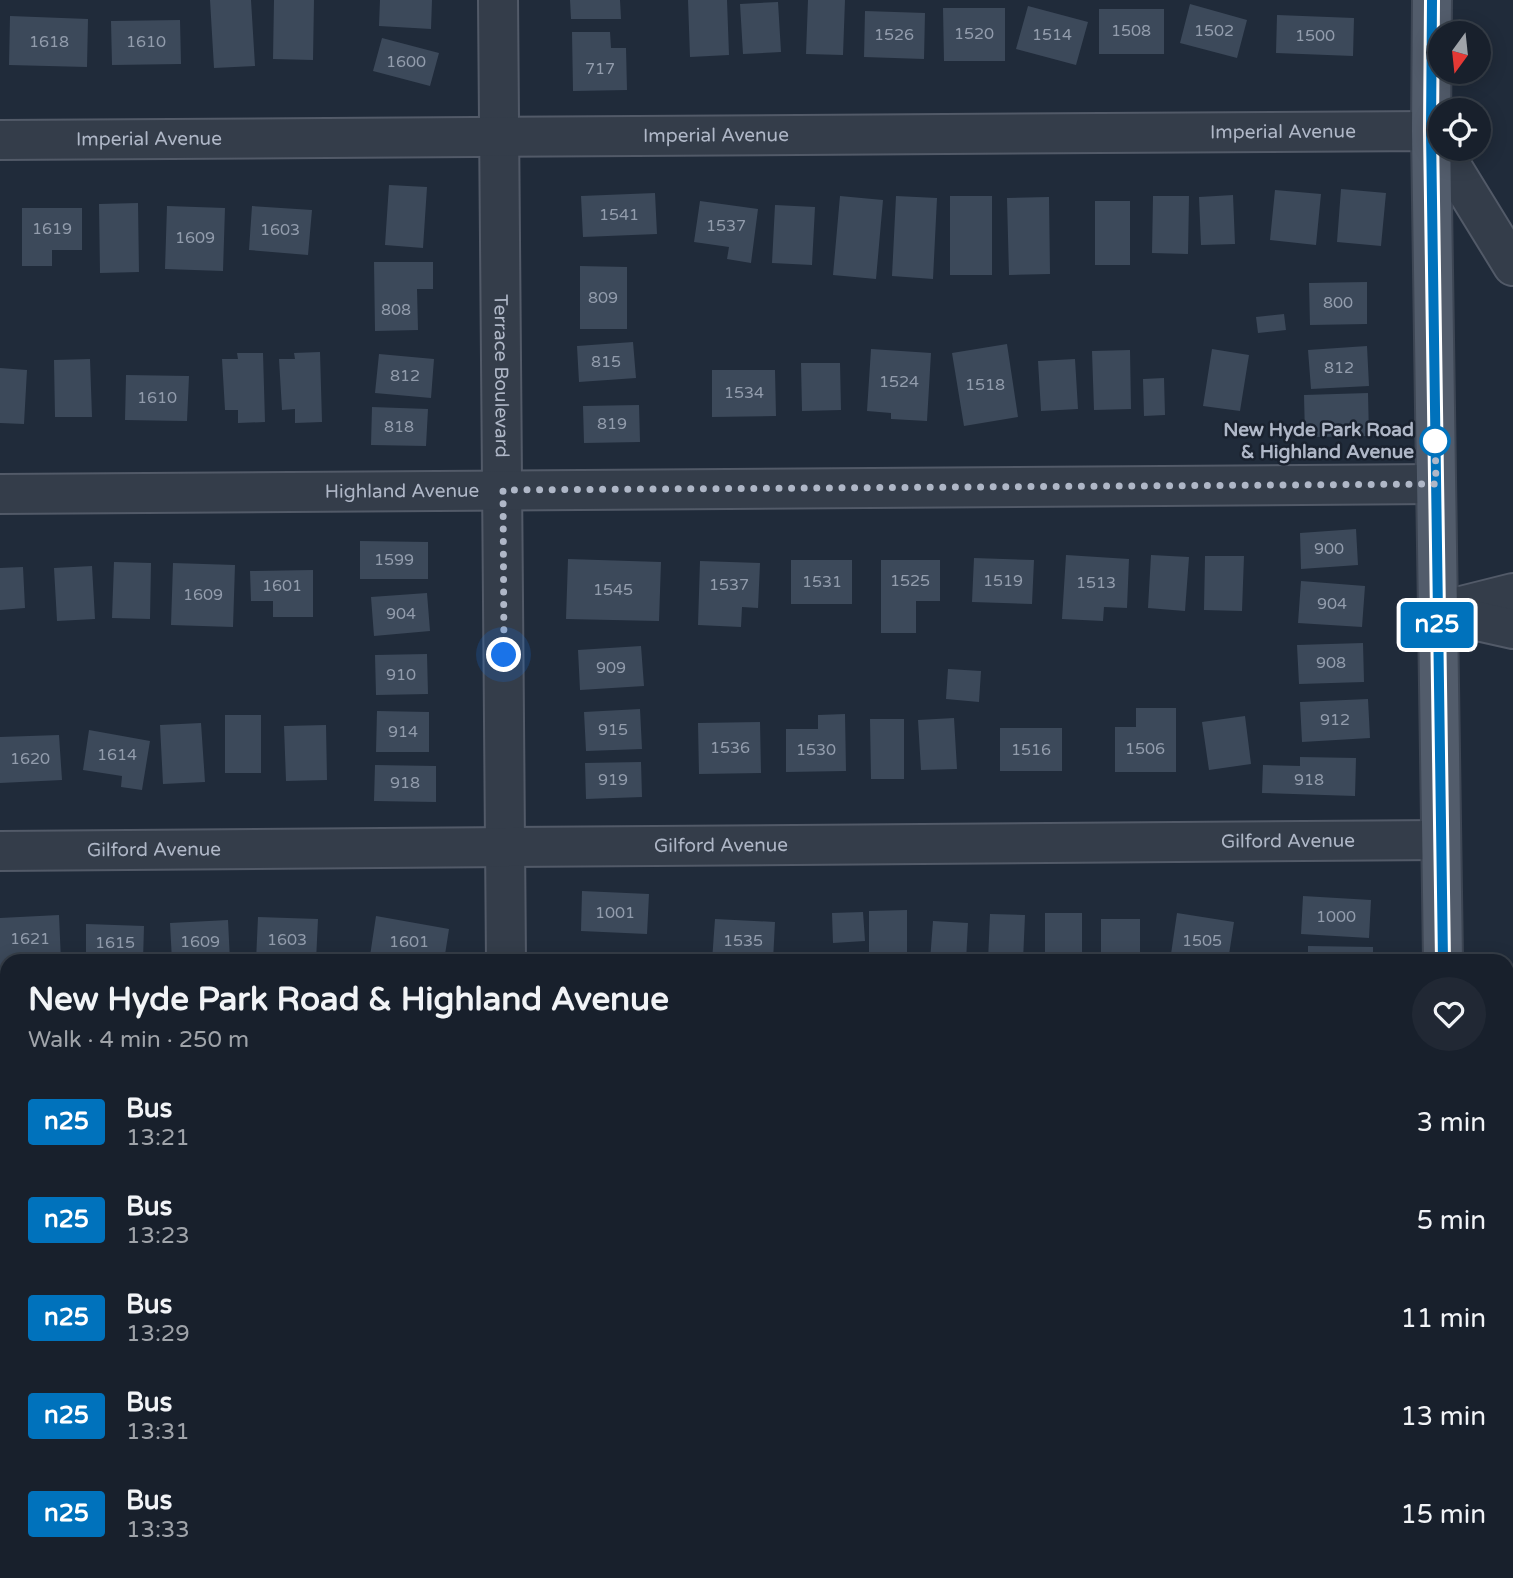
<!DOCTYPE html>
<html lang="en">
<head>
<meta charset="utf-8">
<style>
  :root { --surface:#18202c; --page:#212834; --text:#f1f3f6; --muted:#9fa3a9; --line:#363e48 }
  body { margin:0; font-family:"Varela Round",sans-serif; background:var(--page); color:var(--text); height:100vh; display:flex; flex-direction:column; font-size:26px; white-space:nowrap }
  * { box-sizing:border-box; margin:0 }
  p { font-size:23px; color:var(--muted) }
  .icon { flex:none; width:38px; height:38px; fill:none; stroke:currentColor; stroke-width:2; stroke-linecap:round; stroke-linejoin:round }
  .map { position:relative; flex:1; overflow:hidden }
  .drawer { position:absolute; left:0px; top:954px; width:1514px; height:625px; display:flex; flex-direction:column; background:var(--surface); border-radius:21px 21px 0 0; box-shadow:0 4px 18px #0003,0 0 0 2px var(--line) }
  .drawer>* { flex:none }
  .badge { padding:0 14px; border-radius:5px; font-size:24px; line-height:46px }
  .needle { width:46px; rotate:195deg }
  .buttons { position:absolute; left:1428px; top:21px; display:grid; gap:14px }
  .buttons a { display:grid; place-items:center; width:63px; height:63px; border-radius:50%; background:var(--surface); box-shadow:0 4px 18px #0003,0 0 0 2px var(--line); font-size:35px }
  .you { position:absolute; width:35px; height:35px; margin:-18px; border:5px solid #fff; border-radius:50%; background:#1a73e8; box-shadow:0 0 0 10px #1a73e833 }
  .map>.badge { position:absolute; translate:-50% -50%; box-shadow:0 0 0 4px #fff }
  .round { display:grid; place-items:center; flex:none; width:74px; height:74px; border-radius:37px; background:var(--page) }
  .summary { display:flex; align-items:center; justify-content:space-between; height:119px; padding:0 28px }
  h1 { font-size:33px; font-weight:700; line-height:52px }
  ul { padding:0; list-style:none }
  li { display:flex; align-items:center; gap:21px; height:98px; padding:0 28px }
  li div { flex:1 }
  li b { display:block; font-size:26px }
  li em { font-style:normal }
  li .badge { min-width:77px; font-weight:700; text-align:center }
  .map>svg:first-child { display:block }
</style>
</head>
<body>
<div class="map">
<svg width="1513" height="1578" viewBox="0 0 1513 1578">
  <rect width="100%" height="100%" fill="#202b3a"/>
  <path fill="#3c495a" d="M210 0H251L255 66 214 68Z
    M274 0H314L313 60 273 59Z
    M380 0H432L431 29 379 26Z
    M570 0H620L621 19H571Z
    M688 0H727L729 55 690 57Z
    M808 0H845L843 55 806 54Z
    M778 2 781 52 743 54 740 4Z
    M1190 4 1247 20 1237 58 1180 43Z
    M1028 6 1088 22 1076 65 1016 49Z
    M943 8H1005V61H944Z
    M1099 9H1164V54H1099Z
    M865 11 925 13 924 59 864 57Z
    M1277 15 1354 18 1353 56 1276 53Z
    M10 16 88 19 87 67 9 65Z
    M180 20 181 64 112 65 111 21Z
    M572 32H610L611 48H626L627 90 573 91Z
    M382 38 439 53 430 86 373 71Z
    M389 185 427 187 423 248 385 245Z
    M1341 189 1386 193 1381 246 1337 242Z
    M1275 190 1321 194 1316 245 1270 240Z
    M655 193 657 234 583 237 581 196Z
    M1233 195 1235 244 1201 245 1199 197Z
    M840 196 883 200 876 279 833 275Z
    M896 196 937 198 933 279 892 276Z
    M950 196H992V275H950Z
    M1153 196H1189L1188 254 1152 253Z
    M1049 197 1050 274 1009 275 1007 198Z
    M700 201 758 209 751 263 727 259 729 247 694 242Z
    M1095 201H1130V265H1095Z
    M138 203 139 272 100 273 99 204Z
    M775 205 815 207 812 265 772 263Z
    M167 206 225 208 223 271 165 269Z
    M252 206 312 210 308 255 249 250Z
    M22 208H82V250H52V266H22Z
    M374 262H433V289H417L418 330 375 331Z
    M580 266 627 267V329H580Z
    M1367 282V324L1310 325 1309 283Z
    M1284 314 1286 330 1258 333 1256 317Z
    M633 342 636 378 579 382 577 346Z
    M1007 344 1018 417 964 426 952 353Z
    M1367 346 1369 386 1311 389 1308 350Z
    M871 349 931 353 927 421 891 419V413L867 411Z
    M1212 349 1249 355 1240 411 1203 406Z
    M1130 350 1131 409 1094 410 1092 351Z
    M320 352 322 422 295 423V409L282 410 279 359H295L294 353Z
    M237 353H263L265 422 238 423V410H225L222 359H238Z
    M379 354 434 359 431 398 375 393Z
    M90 359 92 417H55L54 360Z
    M1075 359 1078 409 1041 411 1038 361Z
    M801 363H840L841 410 802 411Z
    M0 368 27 370 24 424 0 423Z
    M712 370H775L776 416 712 417Z
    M126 375 189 376 187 421 125 420Z
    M1164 378 1165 415 1144 416 1143 379Z
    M1368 393 1369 436 1305 437 1304 395Z
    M639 405 640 442 584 443 583 406Z
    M372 407 428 409 426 446 371 445Z
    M1356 529 1358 565 1301 569 1300 533Z
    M360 541 428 542V579H360Z
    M1066 555 1129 559 1127 608 1104 607 1103 621 1062 619Z
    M1151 555 1189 557 1185 611 1148 608Z
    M1205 556H1244L1242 611 1204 610Z
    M974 558 1034 560 1032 604 972 602Z
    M568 559 661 562 659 621 566 619Z
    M791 560H852V604H791Z
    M881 560H940V601H916V633H881Z
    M700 561 760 563 758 608 742 607 741 627 698 625Z
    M114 562 151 563 150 619 112 618Z
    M173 563 235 565 233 627 171 625Z
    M92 566 95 619 57 621 54 568Z
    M23 567 25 608 0 610V568Z
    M313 570V617H273V601H251L250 571Z
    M1301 581 1365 586 1362 627 1298 623Z
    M427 593 430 631 374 636 371 597Z
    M1363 643 1364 682 1299 684 1297 645Z
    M641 646 644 686 580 690 578 650Z
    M427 654 428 694 376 695 375 655Z
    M948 669 981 671 979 702 946 699Z
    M1368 699 1370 738 1302 742 1300 702Z
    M1136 708H1176V772H1115V727H1136Z
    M640 709 642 749 586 751 584 712Z
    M377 711 429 712V752H376Z
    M845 714 846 771 786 772V729H818V715Z
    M225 715H261V773H225Z
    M1245 716 1251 764 1209 770 1202 722Z
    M954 718 957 769 921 770 918 720Z
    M870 719H904V779H871Z
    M760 722 761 773 699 774 698 723Z
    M201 723 205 782 163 784 160 725Z
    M326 725 327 780 286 781 284 726Z
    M1000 728H1062V771H1000Z
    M89 730 150 741 142 790 121 787 122 776 83 770Z
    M59 735 62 780 0 783V737Z
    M1300 757 1356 758 1355 796 1262 793 1263 765 1300 766Z
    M641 762 642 797 586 799 585 763Z
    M375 765 436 766V802L374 801Z
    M582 891 649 894 647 934 581 931Z
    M1303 896 1371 900 1369 938 1301 934Z
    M907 910V961H869V911Z
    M863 912 865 941 833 943 832 913Z
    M1045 913H1082V961H1045Z
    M1177 913 1234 922 1228 961H1170Z
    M990 914 1025 915 1023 961H988Z
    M59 915 61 961H7V989H0V918Z
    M376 916 449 929 444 961H400L370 956Z
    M258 917 318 919 316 961H256Z
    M715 919 775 922 773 961H712Z
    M1101 919H1140V961H1101Z
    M228 920 230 961H172L170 923Z
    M933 921 968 923 966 961H930Z
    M86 924 144 926 143 961H86Z
    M1308 946 1373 947V961H1308Z
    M580 954 647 956V961H580Z
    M0 1084H6L3 1138H0Z
    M0 1284H7V1333H0Z
    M0 1439 7 1440V1493H0Z"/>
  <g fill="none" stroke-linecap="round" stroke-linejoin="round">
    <g stroke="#525a68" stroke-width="42">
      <g id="minor">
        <path id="s1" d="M498 0 506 961"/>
        <path id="s2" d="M0 140 1431 131 1440 147"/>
        <path d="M1441 149 1513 266"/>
        <path id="s3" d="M0 494 1436 484"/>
        <path d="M1437 612 1513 593"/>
        <path d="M1446 614 1513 629"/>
        <path id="s4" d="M0 851 1441 840"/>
        <path d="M0 1208H7"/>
        <path d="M0 1565H7"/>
        <path d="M512 1572V1578"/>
      </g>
    </g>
    <g stroke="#3d4654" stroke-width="42">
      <path id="major" d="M1432 0 1431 131 1443 961
        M1452 1572V1578"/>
    </g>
    <use href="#minor" stroke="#343d4a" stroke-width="38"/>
    <use href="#major" stroke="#525c6b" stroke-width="38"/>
  </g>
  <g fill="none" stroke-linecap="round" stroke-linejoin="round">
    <g stroke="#fff" stroke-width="16">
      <path id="line" d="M1432 0 1431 131 1443 961"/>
    </g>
    <use href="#line" stroke="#0072bc" stroke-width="10"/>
    <path stroke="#afb7c7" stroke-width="7" stroke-dasharray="0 12.6" d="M504 655 503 490 1436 484 1435 430V441"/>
  </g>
  <circle fill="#fff" stroke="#0072bc" stroke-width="3.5" cx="1435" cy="441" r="14"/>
  <g text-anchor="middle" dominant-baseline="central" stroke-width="5" stroke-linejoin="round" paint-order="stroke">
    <g font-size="16" fill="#929cac">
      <text x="1131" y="31">1508</text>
      <text x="1214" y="31">1502</text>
      <text x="974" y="34">1520</text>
      <text x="894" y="35">1526</text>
      <text x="1052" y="35">1514</text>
      <text x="1315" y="36">1500</text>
      <text x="49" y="42">1618</text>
      <text x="146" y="42">1610</text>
      <text x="406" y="62">1600</text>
      <text x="600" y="69">717</text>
      <text x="619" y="215">1541</text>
      <text x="726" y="226">1537</text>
      <text x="52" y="229">1619</text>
      <text x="280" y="230">1603</text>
      <text x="195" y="238">1609</text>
      <text x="603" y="298">809</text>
      <text x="1338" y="303">800</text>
      <text x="396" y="310">808</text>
      <text x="606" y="362">815</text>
      <text x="1339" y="368">812</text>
      <text x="405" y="376">812</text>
      <text x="899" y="382">1524</text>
      <text x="985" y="385">1518</text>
      <text x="744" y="393">1534</text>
      <text x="157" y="398">1610</text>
      <text x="612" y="424">819</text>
      <text x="399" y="427">818</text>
      <text x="1329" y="549">900</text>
      <text x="394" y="560">1599</text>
      <text x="910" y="581">1525</text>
      <text x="1003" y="581">1519</text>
      <text x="822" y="582">1531</text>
      <text x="1096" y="583">1513</text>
      <text x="729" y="585">1537</text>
      <text x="282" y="586">1601</text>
      <text x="613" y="590">1545</text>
      <text x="203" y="595">1609</text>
      <text x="1332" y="604">904</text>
      <text x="401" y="614">904</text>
      <text x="1331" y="663">908</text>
      <text x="611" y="668">909</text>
      <text x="401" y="675">910</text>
      <text x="1335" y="720">912</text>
      <text x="613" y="730">915</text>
      <text x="403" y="732">914</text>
      <text x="730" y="748">1536</text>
      <text x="1145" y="749">1506</text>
      <text x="816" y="750">1530</text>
      <text x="1031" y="750">1516</text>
      <text x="117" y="755">1614</text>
      <text x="30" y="759">1620</text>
      <text x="613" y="780">919</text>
      <text x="1309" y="780">918</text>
      <text x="405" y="783">918</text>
      <text x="615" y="913">1001</text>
      <text x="1336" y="917">1000</text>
      <text x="30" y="939">1621</text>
      <text x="287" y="940">1603</text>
      <text x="743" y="941">1535</text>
      <text x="1202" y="941">1505</text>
      <text x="200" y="942">1609</text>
      <text x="409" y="942">1601</text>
      <text x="115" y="943">1615</text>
    </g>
    <g font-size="19" fill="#afb7c7" stroke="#1a222f">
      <text stroke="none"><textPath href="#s2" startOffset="1283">Imperial Avenue</textPath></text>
      <text stroke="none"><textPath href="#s2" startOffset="716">Imperial Avenue</textPath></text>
      <text stroke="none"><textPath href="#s2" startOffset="149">Imperial Avenue</textPath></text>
      <text stroke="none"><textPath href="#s1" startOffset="376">Terrace Boulevard</textPath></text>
      <text stroke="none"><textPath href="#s3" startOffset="402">Highland Avenue</textPath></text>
      <text stroke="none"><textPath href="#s4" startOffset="1288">Gilford Avenue</textPath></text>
      <text stroke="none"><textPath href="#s4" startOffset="721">Gilford Avenue</textPath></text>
      <text stroke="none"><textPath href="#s4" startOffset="154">Gilford Avenue</textPath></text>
    </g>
    <g font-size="19" font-weight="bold" fill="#afb7c7" stroke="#1a222f" text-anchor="end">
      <text x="1414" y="430">New Hyde Park Road<tspan x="1414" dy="22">&amp; Highland Avenue</tspan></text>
    </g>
  </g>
</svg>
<div class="buttons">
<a><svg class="needle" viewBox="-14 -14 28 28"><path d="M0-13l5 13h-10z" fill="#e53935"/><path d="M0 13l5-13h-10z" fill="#9fa3a9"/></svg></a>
<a><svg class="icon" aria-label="locate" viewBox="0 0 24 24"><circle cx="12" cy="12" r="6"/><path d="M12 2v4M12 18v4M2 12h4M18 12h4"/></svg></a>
</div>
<div class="you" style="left:504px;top:655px"></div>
<b class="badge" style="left:1437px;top:625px;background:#0072bc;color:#fff">n25</b>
<section class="drawer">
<div class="summary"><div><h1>New Hyde Park Road &amp; Highland Avenue</h1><p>Walk · 4 min · 250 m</p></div><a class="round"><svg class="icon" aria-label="heart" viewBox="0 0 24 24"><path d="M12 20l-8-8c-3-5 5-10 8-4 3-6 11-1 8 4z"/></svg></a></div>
<ul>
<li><span class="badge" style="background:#0072bc;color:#fff">n25</span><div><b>Bus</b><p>13:21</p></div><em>3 min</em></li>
<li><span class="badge" style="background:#0072bc;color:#fff">n25</span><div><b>Bus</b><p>13:23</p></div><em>5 min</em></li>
<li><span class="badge" style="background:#0072bc;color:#fff">n25</span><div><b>Bus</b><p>13:29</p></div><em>11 min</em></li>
<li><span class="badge" style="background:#0072bc;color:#fff">n25</span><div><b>Bus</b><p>13:31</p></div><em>13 min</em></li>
<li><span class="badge" style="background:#0072bc;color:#fff">n25</span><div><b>Bus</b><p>13:33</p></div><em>15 min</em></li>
</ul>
</section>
</div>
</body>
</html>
